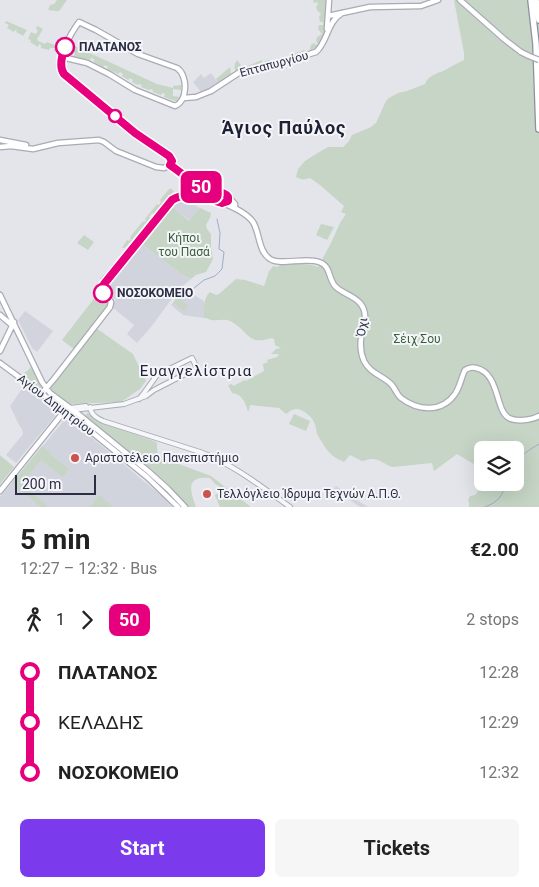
<!DOCTYPE html>
<html lang="en">
<head>
<meta charset="utf-8">
<style>
  :root { --surface:#fff; --page:#f6f6f6; --text:#222; --muted:#767676; --accent:#7c3aed }
  body { margin:0; font-family:Roboto,sans-serif; background:var(--page); color:var(--text); height:100vh; display:flex; flex-direction:column; font-size:19px; white-space:nowrap }
  * { box-sizing:border-box; margin:0 }
  p { font-size:16px; color:var(--muted) }
  .icon { flex:none; width:28px; height:28px; fill:none; stroke:currentColor; stroke-width:2; stroke-linecap:round; stroke-linejoin:round }
  .map { position:relative; height:507px; overflow:hidden }
  .side { display:flex; flex-direction:column; background:var(--surface); flex:1 }
  .side>* { flex:none }
  .badge { padding:0 10px; border-radius:8px; font-size:18px; line-height:32px }
  .controls { position:absolute; left:474px; top:441px; display:grid; gap:10px }
  .controls a { display:grid; place-items:center; width:50px; height:50px; border-radius:8px; background:var(--surface); box-shadow:0 5px 20px #0002; font-size:25px }
  .scale { position:absolute; left:15px; bottom:12px; width:81px; box-sizing:border-box; padding-left:5px; border:2px solid #2c2f43; border-top:0; font-size:14px; line-height:18px; white-space:nowrap; color:#2c2f43; -webkit-text-stroke:4px #f3f5f8; paint-order:stroke }
  .map>.badge { position:absolute; translate:-50% -50%; box-shadow:0 0 0 2px #fff }
  .legs { display:flex; align-items:center; gap:8px; height:55px; padding:0 20px; font-size:16px }
  .legs p { margin-inline-start:auto }
  .overview { display:flex; align-items:center; justify-content:space-between; height:85px; padding:0 20px }
  h1 { font-size:28px; font-weight:700; line-height:38px }
  .cta { display:flex; gap:10px; margin-top:auto; padding:10px 20px }
  .cta a { flex:1; height:58px; border-radius:8px; background:var(--accent); color:#fff; font-size:20px; font-weight:700; line-height:58px; text-align:center }
  .cta a+a { background:var(--page); color:var(--text) }
  ul { padding:0 20px; list-style:none }
  li { display:flex; align-items:center; gap:18px; height:50px; font-size:19px }
  li i { display:grid; place-items:center; width:8px; height:100%; margin:0 6px; background:currentColor }
  li i::after { content:''; width:12px; height:12px; margin:-6px; border:4px solid; border-radius:50%; background:var(--surface) }
  li p { margin-inline-start:auto }
  li:first-child i { background:linear-gradient(#0000 50%,currentColor 0) }
  li:last-child i { background:linear-gradient(currentColor 50%,#0000 0) }
  .map>svg:first-child { display:block }
</style>
</head>
<body>
<div class="map">
<svg width="539" height="507" viewBox="0 0 539 507">
  <rect width="100%" height="100%" fill="#e4e5eb"/>
  <path fill="#d2d4dd" d="M211 73 219 84 201 92 193 82 201 74 204 78Z
    M185 199H193V204L200 208 190 221 173 208 178 201Z
    M141 243 181 274 191 279 179 289 151 327 137 343 127 334 134 325 112 307 116 300 106 293 104 288Z
    M184 289 204 301V318L183 315 171 305Z
    M25 311 53 331 37 352 32 348 18 320Z
    M24 386 53 406 55 416 16 463 6 455 23 434 22 429 19 425 10 406Z
    M67 417 164 498 172 507H0V497Z
    M336 486 349 495 368 507H360L334 489Z"/>
  <path fill="#c6d5c5" d="M57 0H67L59 11H56L48 10 50 5 54 4Z
    M313 0H327C327 15 329 40 314 50 308 54 298 56 291 58L292 55 298 52 299 53 303 50 309 52 311 45 314 43 316 45 318 44 316 41 317 37 322 34 318 29 319 25H323V22H320L319 17 321 14 317 10 316 6 318 5 317 2 314 3Z
    M454 0H539V507H469V502L468 501 470 496 475 495 484 483 515 482V450H482V469L457 454 434 471 432 463 393 467C385 465 379 458 371 459 368 459 365 461 362 461L350 455 344 462C337 459 332 456 328 451 325 448 319 437 317 434 316 430 316 426 314 422 312 417 303 409 296 409 292 409 289 412 286 414L279 408 250 405 249 410 248 411C245 402 242 394 232 393L228 385 232 384 233 386 245 380 246 381 264 371 263 364 268 362 267 360 277 357 279 354H271L276 349 281 348 275 345 274 339 271 338C248 346 249 332 232 322 225 318 219 321 212 320 210 320 207 318 204 318 204 308 203 299 210 292L216 295 219 294 236 279 245 280 264 286 269 271 272 268 273 266 277 267 280 265C293 264 306 262 318 267L331 243 340 223 346 214 341 212 344 206 320 185 310 178C304 180 301 180 296 177L298 169 305 161 316 154 328 147H343L349 141 352 135 371 127 376 123 386 101 389 98 398 93 407 91 425 84C428 75 437 74 445 70 451 67 457 63 464 60V53Z
    M6 21 27 30 23 36 16 32 17 30H15L14 32 7 28 9 25 5 23Z
    M37 26 43 29 37 39 38 41 45 44 47 42 62 48 60 52 54 51V48H50L49 50 41 48V45L39 44 38 47 30 42 31 40 28 39 31 32 36 34 38 30 36 29Z
    M70 44 157 84 173 88V86L181 85V90L173 89V96L181 97 178 102 164 97 165 94 162 93 161 95 153 92V90L150 89 149 90 141 87 142 85 139 84 138 85 132 82 133 80 130 78 128 80 122 76 123 74 120 72 118 74 107 69 108 67 105 65 103 67 94 62V59L91 58 90 60 74 57 75 53 70 52 69 55 66 54Z
    M237 60 243 68 262 60V63H264L265 61 269 60 273 63 236 71C233 68 235 63 237 60Z
    M230 67 231 74 219 84 216 79Z
    M181 183 186 187 190 186 207 194V196C171 186 173 200 152 221 155 211 172 195 181 189L179 185Z
    M170 188 174 191 154 214 152 213 149 217 150 218 126 247 124 248H122L127 240 129 241 131 239 130 237 143 221 144 222 146 220 145 219 157 204 159 205 161 202 160 200Z
    M171 206 189 221 200 208 211 213C210 224 201 223 211 234V247L213 259 206 272 196 275 191 279 181 274 141 243Z
    M150 220 149 224 101 284 99 282 101 277 106 273Z
    M321 224 334 227 327 240 316 235Z
    M84 235 94 242 88 250 77 243Z
    M99 292 109 300V305L80 342H78V344L74 349 62 340Z
    M177 297 188 305 184 311 173 303Z
    M96 328 133 354 146 381 140 389 121 402 70 404 51 391 50 387Z
    M31 367 42 388 40 389 22 376 25 372H26Z
    M87 413C90 414 98 420 102 423L154 441 157 443C157 453 157 454 165 459L211 476 251 507H220L215 495 221 492 218 485H216L210 478C185 475 190 491 196 507H187C158 473 120 446 85 417Z
    M294 414 310 421 306 431 289 424Z
    M42 446 50 452 49 453 69 469 63 477 41 460 21 484 48 506 47 507H41L12 483Z
    M0 455 14 467 0 484Z
    M99 495 113 507H90Z"/>
  <g fill="none" stroke-linecap="round" stroke-linejoin="round">
    <path stroke="#a0acca" stroke-width="1" d="M193 289 204 280 215 276 222 269 224 252 219 249 220 233 217 219
      M515 465C520 455 529 450 539 444
      M485 507C500 501 501 497 507 482"/>
    <g stroke="#a9abb5" stroke-width="6">
      <path id="tertiary" d="M90 407C91 415 97 418 103 421L200 452C233 464 262 487 290 507
        M70 408 86 406
        M73 410 124 404 146 396 154 390 197 368 192 358 157 375 144 393 139 399"/>
    </g>
    <g stroke="#a9abb5" stroke-width="7">
      <path id="secondary" d="M460 0 504 39 521 52
        M328 16 370 7 421 6 438 0
        M327 29 329 0
        M62 57 87 63 109 74 135 90 175 106C188 101 188 75 177 68L138 54 96 30 79 22C69 36 57 56 63 74L135 133 169 156 172 161 170 165
        M184 98 196 97 211 91 240 72 271 66 316 52C328 41 327 22 342 13
        M0 140 26 145
        M0 147 11 146 33 149 58 143 99 140 104 142 116 151 156 167 164 168 170 165
        M170 165 202 187 212 191 226 194 235 204V208
        M0 295 42 382 50 393 77 413 148 471 168 489 185 507
        M0 315 13 326
        M0 351 14 322
        M0 363 72 416 147 477 178 507
        M42 393 54 379 110 307 111 302 102 291 104 284 171 202C175 198 181 195 188 195 204 194 243 208 253 222 260 233 258 251 270 259 280 266 305 257 319 262 331 266 328 278 335 286 341 293 353 295 360 303 370 315 362 326 361 339 360 347 361 354 364 361 370 373 381 375 390 383 395 387 396 394 401 398 418 411 442 413 455 394 460 387 461 378 465 370 469 368 471 367 476 368 500 373 495 411 509 418 516 422 532 420 539 416
        M0 491 66 409"/>
    </g>
    <g stroke="#8b90a2" stroke-width="8">
      <path id="trunk" d="M531 0 536 44 539 129
        M536 0 539 20"/>
    </g>
    <use href="#tertiary" stroke="#f6f7f9" stroke-width="4"/>
    <use href="#secondary" stroke="#fff" stroke-width="4.5"/>
    <use href="#trunk" stroke="#fff" stroke-width="5.5"/>
    <g stroke="#a9abb5" stroke-width="7" stroke-linecap="butt">
      <path id="secondary-bridge" d="M521 52 529 56 539 60"/>
    </g>
    <use href="#secondary-bridge" stroke="#fff" stroke-width="4.5"/>
  </g>
  <g fill="none" stroke-linecap="round" stroke-linejoin="round">
    <g stroke="#fff" stroke-width="11">
      <path id="line-1" d="M65 47C62 55 59 67 64 74L135 133 169 156 172 161 170 165C182 173 193 184 207 189 214 192 224 191 228 197V201L222 203C206 198 188 190 172 200L104 284 102 289 103 293"/>
    </g>
    <use href="#line-1" stroke="#e6007e" stroke-width="8"/>
  </g>
  <g fill="#fff" stroke="#e6007e" stroke-width="2.5">
    <circle cx="65" cy="47" r="9"/>
    <circle cx="115" cy="116" r="6"/>
    <circle cx="103" cy="293" r="9"/>
  </g>
  <g fill="#cc544d" stroke="#f3f5f8" stroke-width="2">
    <circle cx="75" cy="458" r="5"/>
    <circle cx="207" cy="494" r="5"/>
  </g>
  <g text-anchor="middle" dominant-baseline="central" stroke-width="4" stroke-linejoin="round" paint-order="stroke">
    <g font-size="12" font-weight="bold" fill="#2c2f43" stroke="#f3f5f8" text-anchor="start">
      <text x="79" y="47">ΠΛΑΤΑΝΟΣ</text>
      <text x="117" y="293">ΝΟΣΟΚΟΜΕΙΟ</text>
    </g>
    <g font-size="12" fill="#2c2f43" stroke="#f3f5f8">
      <text transform="translate(274 64) rotate(-15)">Επταπυργίου</text>
      <text transform="translate(362 327) rotate(-82)">Όχι</text>
      <text transform="translate(56 405) rotate(37)">Αγίου Δημητρίου</text>
    </g>
    <g font-size="12" fill="#395f3a" stroke="#f3f5f8">
      <text x="184" y="238">Κήποι<tspan x="184" dy="14">του Πασά</tspan></text>
      <text x="417" y="339">Σέιχ Σου</text>
    </g>
    <g font-size="12" fill="#2c2f43" stroke="#f3f5f8" text-anchor="start">
      <text x="85" y="458">Αριστοτέλειο Πανεπιστήμιο</text>
      <text x="217" y="494">Τελλόγλειο Ίδρυμα Τεχνών Α.Π.Θ.</text>
    </g>
    <g font-size="15" letter-spacing="1" fill="#1e2134" stroke="#f3f5f8">
      <text x="196" y="371">Ευαγγελίστρια</text>
    </g>
    <g font-size="18" font-weight="bold" letter-spacing="1" fill="#1e2134" stroke="#f3f5f8">
      <text x="284" y="127">Άγιος Παύλος</text>
    </g>
  </g>
</svg>
<div class="controls">
<a><svg class="icon" aria-label="layers" viewBox="0 0 24 24"><path d="M12 4l9 5-9 5-9-5zM3 14l9 5 9-5"/></svg></a>
</div>
<div class="scale">200 m</div>
<b class="badge" style="left:201px;top:187px;background:#e6007e;color:#fff">50</b>
</div>
<section class="side">
<div class="overview"><div><h1>5 min</h1><p>12:27 – 12:32 · Bus</p></div><b>€2.00</b></div>
<div class="legs"><svg class="icon" aria-label="walk" viewBox="0 0 24 24"><circle cx="13" cy="4" r="2"/><path d="M13 8l-2 6 4 7M11 14l-3 7M7 12l3-4h3l4 4"/></svg>1<svg class="icon" aria-label="forward" viewBox="0 0 24 24"><path d="M9 5l7 7-7 7"/></svg><b class="badge" style="background:#e6007e;color:#fff">50</b><p>2 stops</p></div>
<ul>
<li><i style="color:#e6007e"></i><b>ΠΛΑΤΑΝΟΣ</b><p>12:28</p></li>
<li><i style="color:#e6007e"></i><span>ΚΕΛΑΔΗΣ</span><p>12:29</p></li>
<li><i style="color:#e6007e"></i><b>ΝΟΣΟΚΟΜΕΙΟ</b><p>12:32</p></li>
</ul>
<div class="cta"><a>Start</a><a>Tickets</a></div>
</section>
</body>
</html>
